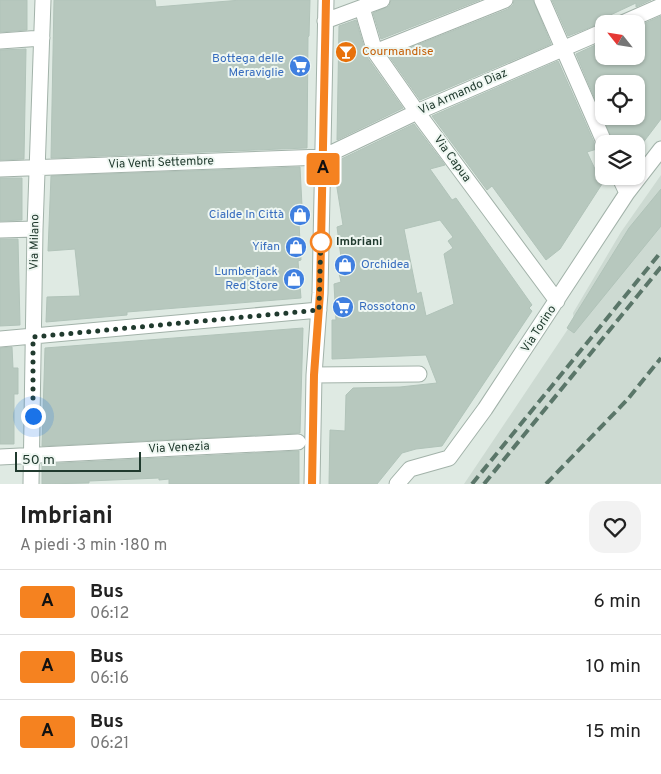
<!DOCTYPE html>
<html lang="it">
<head>
<meta charset="utf-8">
<style>
  :root { --surface:#fff; --page:#f2f2f2; --text:#222; --muted:#767676; --line:#e0e0e0 }
  body { margin:0; font-family:Overpass,sans-serif; background:var(--page); color:var(--text); height:100vh; display:flex; flex-direction:column; font-size:19px; white-space:nowrap }
  * { box-sizing:border-box; margin:0 }
  p { font-size:16px; color:var(--muted) }
  .icon { flex:none; width:28px; height:28px; fill:none; stroke:currentColor; stroke-width:2; stroke-linecap:round; stroke-linejoin:round }
  .map { position:relative; height:484px; overflow:hidden }
  .drawer { display:flex; flex-direction:column; background:var(--surface); flex:1 }
  .drawer>* { flex:none }
  .badge { padding:0 10px; border-radius:4px; font-size:18px; line-height:32px }
  .needle { width:32px; rotate:300deg }
  .fabs { position:absolute; left:595px; top:15px; display:grid; gap:10px }
  .fabs a { display:grid; place-items:center; width:50px; height:50px; border-radius:10px; background:var(--surface); box-shadow:0 1px 4px #0004; font-size:25px }
  .scale { position:absolute; left:15px; bottom:12px; width:126px; box-sizing:border-box; padding-left:5px; border:2px solid #203a2e; border-top:0; font-size:14px; line-height:18px; white-space:nowrap; color:#203a2e; -webkit-text-stroke:4px #eff7f2; paint-order:stroke }
  .you { position:absolute; width:25px; height:25px; margin:-12px; border:4px solid #fff; border-radius:50%; background:#1a73e8; box-shadow:0 0 0 8px #1a73e833 }
  .map>.badge { position:absolute; translate:-50% -50%; box-shadow:0 0 0 2px #fff }
  .round { display:grid; place-items:center; flex:none; width:52px; height:52px; border-radius:15px; background:var(--page) }
  .headline { display:flex; align-items:center; justify-content:space-between; height:85px; padding:0 20px }
  h1 { font-size:24px; font-weight:700; line-height:38px }
  ul { padding:0; list-style:none }
  li { display:flex; align-items:center; gap:15px; height:65px; padding:0 20px; border-top:1px solid var(--line) }
  li div { flex:1 }
  li b { display:block; font-size:19px }
  li em { font-style:normal }
  li .badge { min-width:55px; font-weight:700; text-align:center }
  .map>svg:first-child { display:block }
</style>
</head>
<body>
<div class="map">
<svg width="661" height="484" viewBox="0 0 661 484">
  <rect width="100%" height="100%" fill="#dfeae3"/>
  <path fill="#cddad2" d="M661 175V484H464L574 320 573 313 621 232Z"/>
  <path fill="#b7c8be" stroke="#b1c3b9" fill-rule="evenodd" d="M0 0H27V30L0 32Z
    M54 0H155L156 7 241 0H310L309 36 308 37 307 148 51 158Z
    M391 0H480L381 39 373 13 389 6Z
    M514 0H533L551 44 420 100 389 56 508 9 513 5Z
    M552 0H651L636 7V3L604 18V22L568 36Z
    M661 16V119L642 144H614L576 54 604 41V56H636V27ZM604 84H636V116H604Z
    M356 20 367 57 403 108 337 140 339 26Z
    M26 49 24 159 0 160V50Z
    M558 61 597 149 587 152 602 184 560 249 546 260 492 186 487 190 432 116Z
    M414 124 445 165 430 169 452 200 456 198 532 305 529 308 532 311 442 446 416 449 402 453 377 484H329L330 430 345 431 346 395 353 388 400 387 437 383 426 355 332 359V320H336L334 284 341 282 336 259 341 257 337 227 343 225 333 163ZM440 220 453 237 448 241 453 248 444 254 454 304 426 316 421 292 417 294 404 229Z
    M300 167 302 206H306V222L299 223 301 260 298 261 301 298 127 312V315L46 322 47 297 80 296 75 249 48 251 51 176Z
    M0 178H22V220L0 221Z
    M661 189V226L574 333 567 328 629 228Z
    M0 239H18L20 325 0 326Z
    M303 328 300 433 42 446 45 348Z
    M12 347 13 368H18V394H14V444H0V348Z
    M299 451V484H169V479L159 480V478L89 481V483L42 484V464Z"/>
  <g fill="none" stroke-linecap="round" stroke-linejoin="round">
    <g stroke="#a2b2a9" stroke-width="17">
      <path id="minor" d="M542 0 605 144
        M362 8 375 52 417 112 557 301
        M325 21 382 0
        M620 24 661 6
        M0 41 42 38
        M375 52 505 0
        M0 169 323 157 417 112 604 31
        M619 176 627 193
        M0 230 35 229
        M0 339 319 310
        M314 375 419 374
        M0 457 298 442
        M31 484 35 229 43 0
        M312 484 314 375 320 293 326 0
        M397 484 410 469 449 458 485 409 627 193 661 149"/>
    </g>
    <use href="#minor" stroke="#fff" stroke-width="15"/>
    <path stroke="#5a7669" stroke-width="4" stroke-dasharray="10 5" stroke-linecap="butt" d="M472 484 661 252
      M484 484 661 267
      M546 484 627 400 661 358"/>
  </g>
  <g fill="none" stroke-linecap="round" stroke-linejoin="round">
    <g stroke="#fff" stroke-width="11">
      <path id="line" d="M312 484 314 375 320 293 326 0"/>
    </g>
    <use href="#line" stroke="#f58220" stroke-width="8"/>
    <path stroke="#203a2e" stroke-width="5" stroke-dasharray="0 9" d="M33 416V337L319 310 321 234V242"/>
  </g>
  <defs>
    <g id="bar-disc" transform="scale(1.125)"><circle r="9.5" fill="#e8710a" stroke="#eff7f2"/><path d="M-6-5H6L.8 .8V4.5H3.5V6h-7V4.5H-.8V.8Z" fill="#fff"/></g>
    <g id="supermarket-disc" transform="scale(1.125)"><circle r="9.5" fill="#3f7fe0" stroke="#eff7f2"/><path d="M-6-5.5h2.5l.6 2H6L4.5 2H-2.5L-4.4-4H-6ZM-1.5 3.2a1.3 1.3 0 1 0 .1 0ZM3 3.2a1.3 1.3 0 1 0 .1 0Z" fill="#fff"/></g>
    <g id="shop-disc" transform="scale(1.125)"><circle r="9.5" fill="#3f7fe0" stroke="#eff7f2"/><path d="M-5-2.5h2.3a2.7 3.5 0 0 1 5.4 0H5L5.5 6h-11ZM-1.5-2.5h3a1.5 2.3 0 0 0-3 0Z" fill="#fff"/></g>
  </defs>
  <g fill-rule="evenodd">
    <use href="#bar-disc" x="346" y="52"/>
    <use href="#supermarket-disc" x="300" y="66"/>
    <use href="#shop-disc" x="300" y="215"/>
    <use href="#shop-disc" x="296" y="247"/>
    <use href="#shop-disc" x="345" y="265"/>
    <use href="#shop-disc" x="294" y="279"/>
    <use href="#supermarket-disc" x="343" y="307"/>
  </g>
  <circle fill="#fff" stroke="#f58220" stroke-width="2.5" cx="321" cy="242" r="10"/>
  <g text-anchor="middle" dominant-baseline="central" stroke-width="4" stroke-linejoin="round" paint-order="stroke">
    <g font-size="12" fill="#c56008" stroke="#eff7f2" text-anchor="start">
      <text x="362" y="52">Courmandise</text>
    </g>
    <g font-size="12" fill="#366cbe" stroke="#eff7f2" text-anchor="end">
      <text x="284" y="59">Bottega delle<tspan x="284" dy="14">Meraviglie</tspan></text>
      <text x="284" y="215">Cialde In Città</text>
      <text x="280" y="247">Yifan</text>
      <text x="361" y="265" text-anchor="start">Orchidea</text>
      <text x="278" y="272">Lumberjack<tspan x="278" dy="14">Red Store</tspan></text>
      <text x="359" y="307" text-anchor="start">Rossotono</text>
    </g>
    <g font-size="12" fill="#203a2e" stroke="#eff7f2">
      <text transform="translate(463 92) rotate(-24)">Via Armando Diaz</text>
      <text transform="translate(452 159) rotate(54)">Via Capua</text>
      <text transform="translate(161 163) rotate(-2)">Via Venti Settembre</text>
      <text transform="translate(35 242) rotate(-89)">Via Milano</text>
      <text transform="translate(539 329) rotate(-57)">Via Torino</text>
      <text transform="translate(179 448) rotate(-3)">Via Venezia</text>
    </g>
    <g font-size="12" font-weight="bold" fill="#203a2e" stroke="#eff7f2" text-anchor="start">
      <text x="336" y="242">Imbriani</text>
    </g>
  </g>
</svg>
<div class="fabs">
<a><svg class="needle" viewBox="-14 -14 28 28"><path d="M0-13l5 13h-10z" fill="#e53935"/><path d="M0 13l5-13h-10z" fill="#767676"/></svg></a>
<a><svg class="icon" aria-label="locate" viewBox="0 0 24 24"><circle cx="12" cy="12" r="6"/><path d="M12 2v4M12 18v4M2 12h4M18 12h4"/></svg></a>
<a><svg class="icon" aria-label="layers" viewBox="0 0 24 24"><path d="M12 4l9 5-9 5-9-5zM3 14l9 5 9-5"/></svg></a>
</div>
<div class="scale">50 m</div>
<div class="you" style="left:33px;top:416px"></div>
<b class="badge" style="left:323px;top:169px;background:#f58220;color:#111">A</b>
</div>
<section class="drawer">
<div class="headline"><div><h1>Imbriani</h1><p>A piedi · 3 min · 180 m</p></div><a class="round"><svg class="icon" aria-label="heart" viewBox="0 0 24 24"><path d="M12 20l-8-8c-3-5 5-10 8-4 3-6 11-1 8 4z"/></svg></a></div>
<ul>
<li><span class="badge" style="background:#f58220;color:#111">A</span><div><b>Bus</b><p>06:12</p></div><em>6 min</em></li>
<li><span class="badge" style="background:#f58220;color:#111">A</span><div><b>Bus</b><p>06:16</p></div><em>10 min</em></li>
<li><span class="badge" style="background:#f58220;color:#111">A</span><div><b>Bus</b><p>06:21</p></div><em>15 min</em></li>
</ul>
</section>
</body>
</html>
